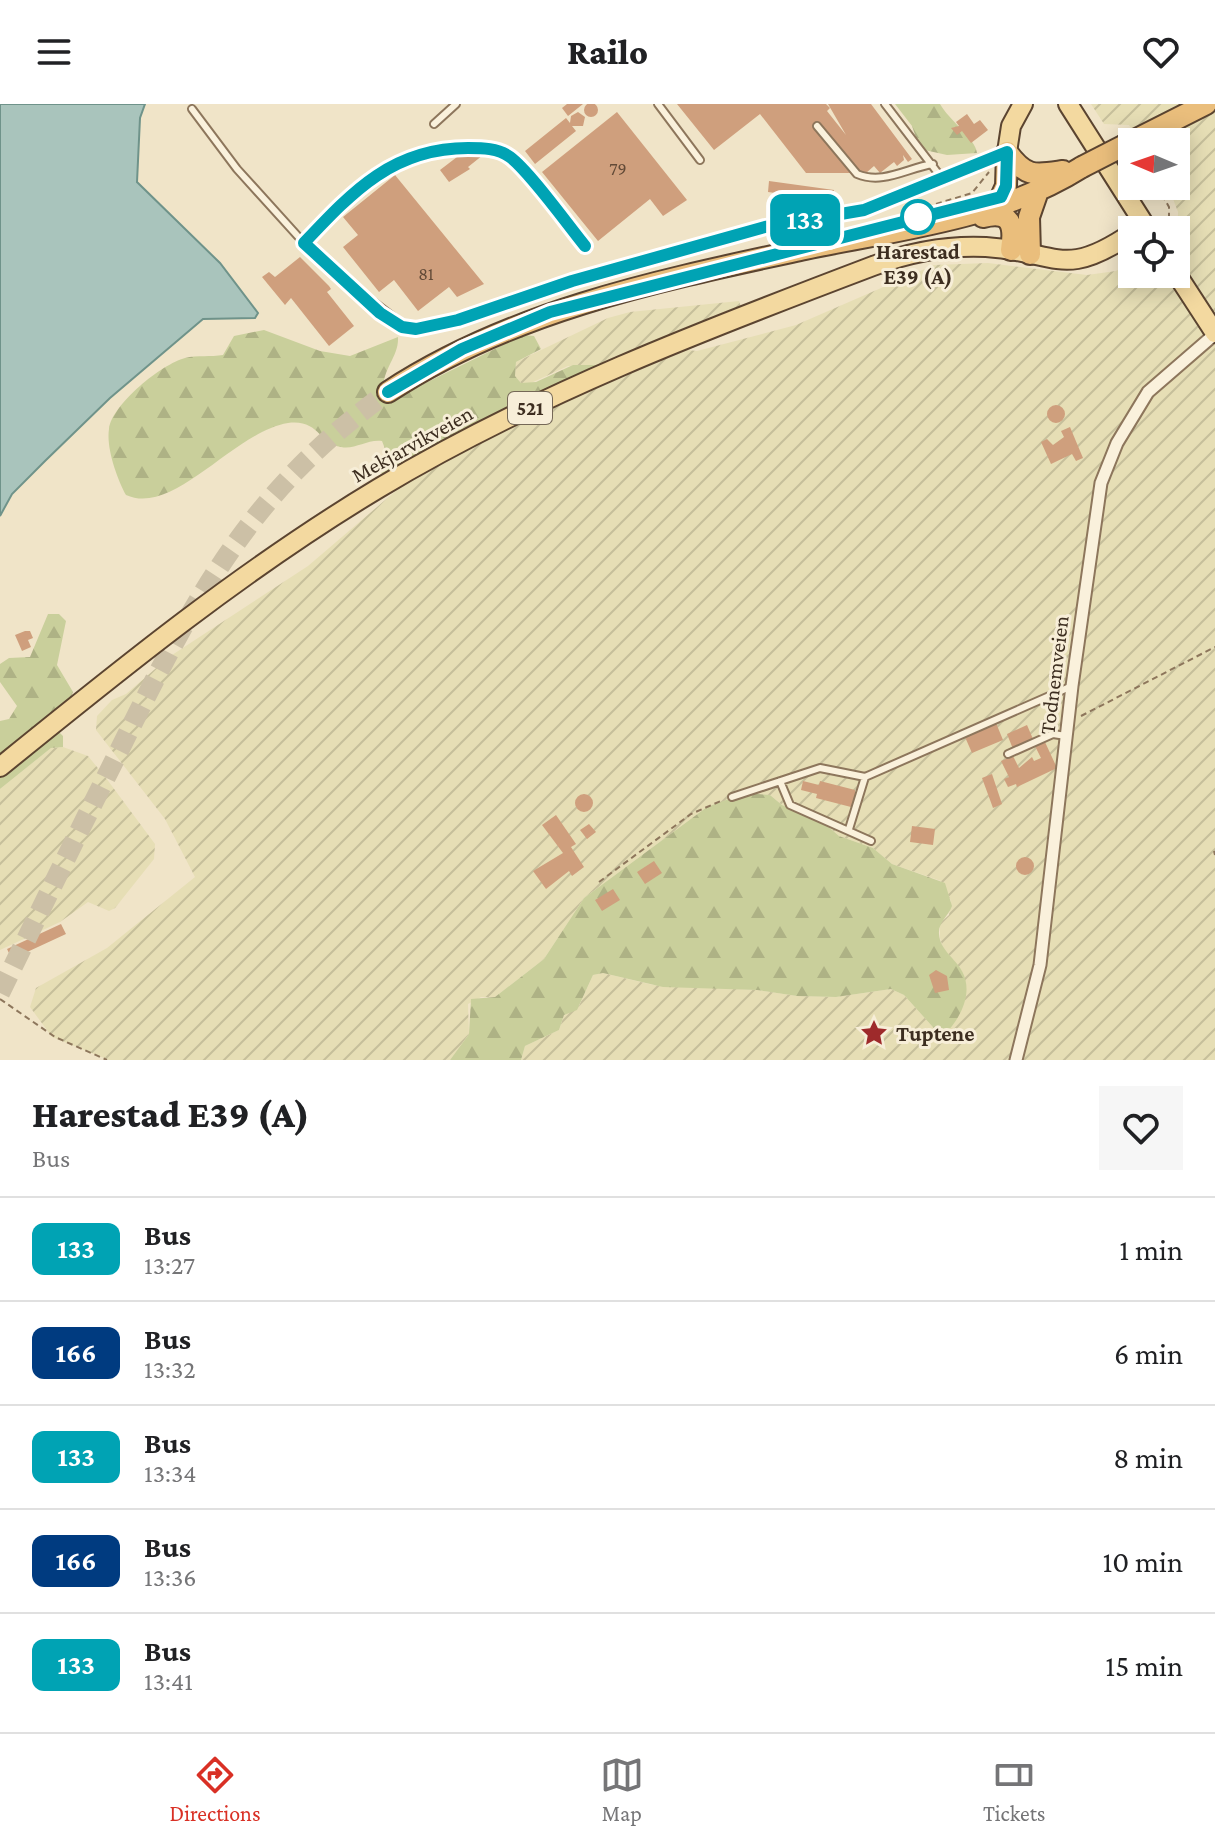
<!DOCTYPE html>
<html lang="en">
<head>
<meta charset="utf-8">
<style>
  :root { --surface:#fff; --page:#f6f6f6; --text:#202124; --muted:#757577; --line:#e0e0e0; --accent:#d93025 }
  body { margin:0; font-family:"Crimson Pro",serif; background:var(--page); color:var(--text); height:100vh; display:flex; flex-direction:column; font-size:30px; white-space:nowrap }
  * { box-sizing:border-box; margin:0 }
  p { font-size:26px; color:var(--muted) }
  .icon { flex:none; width:44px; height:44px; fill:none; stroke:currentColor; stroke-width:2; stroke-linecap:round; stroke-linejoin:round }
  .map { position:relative; height:956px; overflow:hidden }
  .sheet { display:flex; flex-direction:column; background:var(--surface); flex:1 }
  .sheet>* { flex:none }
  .badge { padding:0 16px; border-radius:12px; font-size:28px; line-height:52px }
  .needle { width:52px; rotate:272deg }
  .controls { position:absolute; left:1118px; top:24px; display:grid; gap:16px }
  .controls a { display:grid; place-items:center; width:72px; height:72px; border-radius:0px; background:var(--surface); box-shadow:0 4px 20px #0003; font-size:40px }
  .map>.badge { position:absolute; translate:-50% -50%; box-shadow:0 0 0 4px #fff }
  .round { display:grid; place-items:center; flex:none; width:84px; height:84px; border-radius:0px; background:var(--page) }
  .summary { display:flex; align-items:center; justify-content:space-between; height:136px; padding:0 32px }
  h1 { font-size:38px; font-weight:800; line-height:60px }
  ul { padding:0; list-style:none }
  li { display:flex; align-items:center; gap:24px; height:104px; padding:0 32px; border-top:2px solid var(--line) }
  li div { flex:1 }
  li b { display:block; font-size:30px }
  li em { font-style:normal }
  li .badge { min-width:88px; font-weight:700; text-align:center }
  header { display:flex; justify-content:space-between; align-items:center; height:104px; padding:0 32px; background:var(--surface); font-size:36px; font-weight:800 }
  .tab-bar { display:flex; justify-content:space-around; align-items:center; height:112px; border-top:2px solid var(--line); background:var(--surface); font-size:22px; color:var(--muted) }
  .tab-bar a { display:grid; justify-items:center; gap:4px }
  .tab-bar .active { color:var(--accent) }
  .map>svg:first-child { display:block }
</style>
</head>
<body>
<header><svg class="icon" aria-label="menu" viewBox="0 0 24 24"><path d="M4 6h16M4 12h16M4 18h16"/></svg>Railo<svg class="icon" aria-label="heart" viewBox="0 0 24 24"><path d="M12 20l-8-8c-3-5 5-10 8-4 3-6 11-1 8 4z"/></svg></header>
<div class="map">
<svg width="1215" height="956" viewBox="0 0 1215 956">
  <defs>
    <pattern id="farmland-furrows" width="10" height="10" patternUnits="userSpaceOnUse" patternTransform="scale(2)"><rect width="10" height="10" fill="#e6deb5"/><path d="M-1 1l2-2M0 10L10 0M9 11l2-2" fill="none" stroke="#c6bf9b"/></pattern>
    <pattern id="forest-firs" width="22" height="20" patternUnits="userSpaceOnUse" patternTransform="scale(2)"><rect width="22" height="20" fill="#c9cf9b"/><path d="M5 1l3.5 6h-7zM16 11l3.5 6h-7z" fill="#aeb285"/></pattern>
  </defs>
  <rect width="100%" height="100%" fill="#f0e4c8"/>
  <path fill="url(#farmland-furrows)" d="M1091 0H1215V956H521L525 942 559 926 564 911 579 902 593 871 603 869 653 881 757 886 797 892 836 893 891 885 904 891 940 931 962 867 943 844 940 834V819L949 811 951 797 941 777 892 760 873 744 839 732 824 719 782 701 770 691 750 689 707 703 584 794 544 855 495 893H481L468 900 469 930 450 956H109L52 933 30 903 36 884 107 844 195 773 165 715 96 626 97 612 112 596 126 590 169 553 308 462 411 374 598 261 568 262 531 279H521L515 272 516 258 608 214 630 208 739 197 744 211 686 242 688 246 697 247 796 221 934 161 988 159 1087 171 1116 167 1132 157V170H1176L1178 108 1168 82H1176V38H1140L1129 21 1104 20Z
    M63 643 88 652 106 674 155 740 154 755 115 804 109 807 88 798 60 818 0 846V685L51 644Z"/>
  <path fill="url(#forest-firs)" d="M895 0H940C948 15 976 35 977 49L947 51 920 45 912 22Z
    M264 226 320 247 350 252 398 233C399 253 383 263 383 286L399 292 523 231 534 232 541 245 516 258 515 272 521 279 536 278 573 261H598L600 267 581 285 411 374 399 385 386 377 378 363 387 350 382 337C367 335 355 346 341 343 319 340 319 315 288 319 233 328 174 413 126 391 117 374 106 344 109 325 112 300 162 260 185 254 197 251 211 253 223 251L234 232Z
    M48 510H59L66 517 57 561 73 588 56 625 63 632V643L51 644 0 685V617L9 615 17 602 0 578V560L9 554 30 553Z
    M745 689 770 691 782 701 824 719 839 732 873 744 892 760 945 779 952 802C948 813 938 818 939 830 940 846 955 854 962 867 974 889 960 915 945 930L940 931 904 891 891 885 836 893 797 892 757 886 663 883 603 869 593 871 577 906 564 911 559 926 525 942 521 956H450L469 930 471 895 495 893 544 855 584 794 707 703Z"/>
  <path fill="#a9c4bc" stroke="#6f938a" stroke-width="2" d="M0 0H145L140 14 137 78 220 159 258 209 255 214 203 215 110 294 45 357 12 390 0 412Z"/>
  <path fill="#cf9f7d" d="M584 6a7 7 0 1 1 14 0a7 7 0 1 1-14 0Z
    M567 0H583L568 12 562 4Z
    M677 0H826L830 4 827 7 846 31 828 0H871L912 55 908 58 903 51 904 56 897 62 894 58 880 69 874 62 866 69H806L760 10 714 46Z
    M578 8 585 13 583 22H572L576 27 535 60 525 47 566 14 570 19 571 12Z
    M617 8 687 96 663 112 650 95 598 137 542 68Z
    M967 10 974 20 980 16 988 26 971 39 962 27 957 31 951 24 959 22 956 18Z
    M474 40 483 51 468 63 470 65 449 78 440 66Z
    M395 71 484 180 457 193 449 183 418 207 394 176 379 188 343 143 358 131 343 113Z
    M769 77 834 86 833 97 768 88Z
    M300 153 329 182 331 185 327 188 354 222 329 242 291 194 285 201 262 173 269 168 275 173Z
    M1047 310a9 9 0 1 1 18 0a9 9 0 1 1-18 0Z
    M1070 323 1083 354 1076 357 1072 350 1051 360 1041 338 1047 335 1053 341 1064 333 1061 327Z
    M25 527H30L33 534 28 536 31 543 22 547 15 531Z
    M996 619 1003 636 972 649 965 633Z
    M1027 621 1033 635 1013 645 1007 630Z
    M1045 638 1057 664 1017 683 1016 680 1008 683 1004 675 1009 673 1001 657 1013 652 1019 664 1032 653 1034 657 1041 654 1035 642Z
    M992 670 1002 700 993 704 982 674Z
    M803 677 819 681 820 677 855 686V697L851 703 816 694 817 690 801 686Z
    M575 699a9 9 0 1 1 18 0a9 9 0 1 1-18 0Z
    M556 711 576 740 571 743 584 763 572 772 569 767 546 785 533 767 563 749 542 721Z
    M589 720 596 728 587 735 580 726Z
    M912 722 935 725 933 741 910 738Z
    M1016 762a9 9 0 1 1 18 0a9 9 0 1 1-18 0Z
    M654 757 662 769 645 780 637 768Z
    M613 785 620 796 602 807 595 796Z
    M61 820 66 830 12 855 7 845Z
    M936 866 947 872 949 886 935 889 929 871Z"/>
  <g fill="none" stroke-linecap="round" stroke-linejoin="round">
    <path stroke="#ccc0a6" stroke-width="20" stroke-dasharray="20 10" stroke-linecap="butt" d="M0 889C40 807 80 725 121 643 194 495 250 387 388 288"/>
    <g stroke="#8d765c" stroke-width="10">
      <path id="service" d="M658 0 700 56
        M885 0 941 73
        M192 5 237 65 304 139 372 200
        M434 20 456 0
        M817 22 857 70C883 81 907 64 933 60
        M304 139C348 92 394 43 462 44 478 44 496 43 510 53 530 68 567 120 585 142
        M1008 650 1053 630 1066 632
        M780 677 790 701 871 737
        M732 693 820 664 865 673 1072 582
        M849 725 865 673"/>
    </g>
    <g stroke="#8d765c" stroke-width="15">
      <path id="minor" d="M372 200 402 223 416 225 458 216 572 177 765 123 864 106 1007 48
        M1016 956 1040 861 1072 582 1101 379 1117 339 1148 288 1215 230"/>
    </g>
    <g stroke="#5b4430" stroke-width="22">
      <path id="primary" d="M1068 0 1148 126
        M1007 48 1011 22 1023 0
        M1176 169 1215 229
        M0 663C122 564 244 465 379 384 534 291 704 226 873 162 910 148 946 141 986 143 1058 148 1063 176 1132 129"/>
    </g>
    <g stroke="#5b4430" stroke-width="24">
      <path id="trunk" d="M1125 41 1206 0
        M1007 48C1026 74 1035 71 1063 67
        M1001 93 1006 82 1007 48
        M983 113C1011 106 1015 121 1011 146
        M1030 150 1029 113 1038 87
        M388 288C513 206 661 176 805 145 900 125 998 116 1082 63"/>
    </g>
    <path stroke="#8d765c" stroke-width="2" stroke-dasharray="6 4" stroke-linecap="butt" d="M1157 82 1169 103V117L1162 125
      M936 100 972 89 989 68
      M1176 148 1181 156
      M1081 612 1215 543
      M1214 747 1215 751
      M599 778 691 710 723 696
      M0 895 55 933 107 956"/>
    <use href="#service" stroke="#faf1dc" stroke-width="6"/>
    <use href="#minor" stroke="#faf1dc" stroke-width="11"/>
    <use href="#primary" stroke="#f3d9a0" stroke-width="18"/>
    <use href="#trunk" stroke="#eabe7c" stroke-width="20"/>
    <g stroke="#5b4430" stroke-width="24" stroke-linecap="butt">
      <path id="trunk-bridge" d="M1082 63 1125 41"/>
    </g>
    <use href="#trunk-bridge" stroke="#eabe7c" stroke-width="20"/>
  </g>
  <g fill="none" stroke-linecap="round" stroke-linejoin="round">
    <g stroke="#fff" stroke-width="18">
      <path id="line" d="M388 288 462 245 550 208 1001 93 1006 82 1007 48 864 106 765 123 572 177 458 216 416 225 402 223 380 209 304 139C353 87 393 44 468 44 482 44 498 44 510 53 530 68 567 120 585 142"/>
    </g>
    <use href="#line" stroke="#00a3b4" stroke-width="12"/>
  </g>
  <defs>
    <g id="sight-bare" transform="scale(2.16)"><path d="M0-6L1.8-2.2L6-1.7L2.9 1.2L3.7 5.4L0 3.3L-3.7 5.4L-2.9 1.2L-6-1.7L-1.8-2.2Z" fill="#9e2a2b" stroke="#f7eed8" stroke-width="2.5" paint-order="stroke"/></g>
  </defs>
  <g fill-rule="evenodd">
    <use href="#sight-bare" x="874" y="929"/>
  </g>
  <circle fill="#fff" stroke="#00a3b4" stroke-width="4" cx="918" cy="113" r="16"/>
  <g text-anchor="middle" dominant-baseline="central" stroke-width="6" stroke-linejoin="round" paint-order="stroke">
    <g font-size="18" fill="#624a37">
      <text x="618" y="65">79</text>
      <text x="426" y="170">81</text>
    </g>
    <rect fill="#f7eed8" stroke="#756857" stroke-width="2" x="508" y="288" width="44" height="32" rx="6"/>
    <g font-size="20" font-weight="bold" fill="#3d2e20">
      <text x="530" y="304">521</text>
    </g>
    <g font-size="22" font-weight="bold" fill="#3d2e20" stroke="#f7eed8">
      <text x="918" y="147">Harestad<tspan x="918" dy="25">E39 (A)</tspan></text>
    </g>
    <g font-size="22" fill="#3d2e20" stroke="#f7eed8">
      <text transform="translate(412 340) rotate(-29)">Mekjarvikveien</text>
      <text transform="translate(1054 571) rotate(-83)">Todnemveien</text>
    </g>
    <g font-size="22" font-weight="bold" fill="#3d2e20" stroke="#f7eed8" text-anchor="start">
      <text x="896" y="929">Tuptene</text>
    </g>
  </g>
</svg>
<div class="controls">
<a><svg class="needle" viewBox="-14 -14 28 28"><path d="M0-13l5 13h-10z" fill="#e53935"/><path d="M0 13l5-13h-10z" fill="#757577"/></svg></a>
<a><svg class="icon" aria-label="locate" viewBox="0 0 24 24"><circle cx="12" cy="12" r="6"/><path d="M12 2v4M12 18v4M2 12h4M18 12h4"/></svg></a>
</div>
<b class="badge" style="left:805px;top:116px;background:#00a3b4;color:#fff">133</b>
</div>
<section class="sheet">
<div class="summary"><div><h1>Harestad E39 (A)</h1><p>Bus</p></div><a class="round"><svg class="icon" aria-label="heart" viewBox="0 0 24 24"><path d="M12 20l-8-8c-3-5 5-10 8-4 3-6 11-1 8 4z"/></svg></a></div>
<ul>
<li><span class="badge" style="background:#00a3b4;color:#fff">133</span><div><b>Bus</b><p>13:27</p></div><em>1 min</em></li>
<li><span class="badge" style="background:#003b80;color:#fff">166</span><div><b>Bus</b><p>13:32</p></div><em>6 min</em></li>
<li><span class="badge" style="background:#00a3b4;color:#fff">133</span><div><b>Bus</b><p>13:34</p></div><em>8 min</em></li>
<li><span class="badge" style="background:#003b80;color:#fff">166</span><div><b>Bus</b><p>13:36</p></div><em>10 min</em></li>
<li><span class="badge" style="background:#00a3b4;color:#fff">133</span><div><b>Bus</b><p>13:41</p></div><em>15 min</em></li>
</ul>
</section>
<nav class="tab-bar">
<a class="active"><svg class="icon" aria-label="directions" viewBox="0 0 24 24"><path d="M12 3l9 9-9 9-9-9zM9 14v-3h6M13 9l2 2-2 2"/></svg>Directions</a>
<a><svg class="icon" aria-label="map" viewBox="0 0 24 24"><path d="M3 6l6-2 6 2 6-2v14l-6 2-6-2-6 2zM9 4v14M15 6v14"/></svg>Map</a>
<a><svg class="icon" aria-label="tickets" viewBox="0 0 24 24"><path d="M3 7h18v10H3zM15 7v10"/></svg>Tickets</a>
</nav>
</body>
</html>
